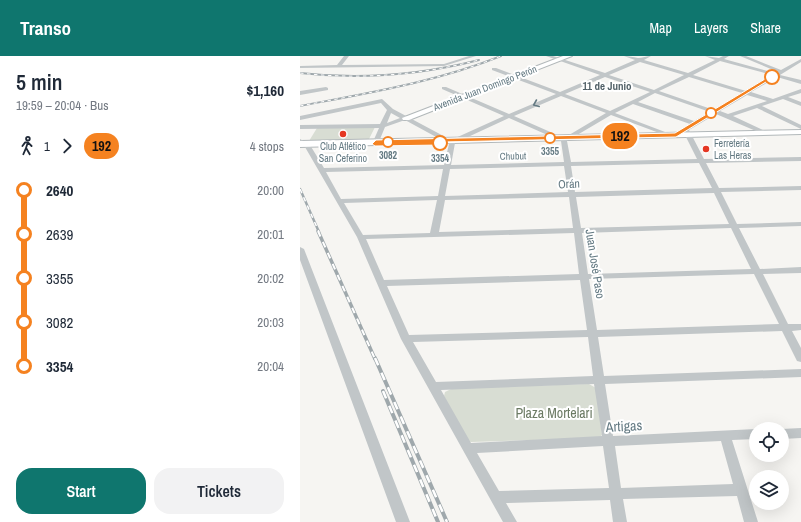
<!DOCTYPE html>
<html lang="en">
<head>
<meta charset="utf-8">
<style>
  :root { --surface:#fff; --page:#f2f2f3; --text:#1f2937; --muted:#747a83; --accent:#0f766e }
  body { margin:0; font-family:"Archivo Narrow",sans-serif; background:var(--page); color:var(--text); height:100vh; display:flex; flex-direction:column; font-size:15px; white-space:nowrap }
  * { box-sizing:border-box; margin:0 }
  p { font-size:13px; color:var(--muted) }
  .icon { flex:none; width:22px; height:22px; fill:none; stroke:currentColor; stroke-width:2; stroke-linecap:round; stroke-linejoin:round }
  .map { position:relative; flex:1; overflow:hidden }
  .sheet { display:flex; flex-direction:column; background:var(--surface); width:300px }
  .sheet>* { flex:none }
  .badge { padding:0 8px; border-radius:13px; font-size:14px; line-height:26px }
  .tools { position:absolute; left:449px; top:366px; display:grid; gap:8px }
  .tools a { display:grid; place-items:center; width:40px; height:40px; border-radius:50%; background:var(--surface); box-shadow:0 4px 16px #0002; font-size:20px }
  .map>.badge { position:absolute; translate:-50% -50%; box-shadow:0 0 0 2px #fff }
  .legs { display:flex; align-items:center; gap:6px; height:44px; padding:0 16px; font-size:13px }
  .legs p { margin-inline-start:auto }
  .head { display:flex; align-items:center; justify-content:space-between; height:68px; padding:0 16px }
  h1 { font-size:22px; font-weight:600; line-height:30px }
  .button { display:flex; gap:8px; margin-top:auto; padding:8px 16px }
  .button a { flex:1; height:46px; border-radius:16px; background:var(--accent); color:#fff; font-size:16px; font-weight:600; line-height:46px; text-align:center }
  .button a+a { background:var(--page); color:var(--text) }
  ul { padding:0 16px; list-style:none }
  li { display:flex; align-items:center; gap:14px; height:44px; font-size:15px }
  li i { display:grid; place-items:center; width:6px; height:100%; margin:0 5px; background:currentColor }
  li i::after { content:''; width:10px; height:10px; margin:-5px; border:3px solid; border-radius:50%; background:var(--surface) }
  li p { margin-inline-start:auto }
  li:first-child i { background:linear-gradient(#0000 50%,currentColor 0) }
  li:last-child i { background:linear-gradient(currentColor 50%,#0000 0) }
  header { display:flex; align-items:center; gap:24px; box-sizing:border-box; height:56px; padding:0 20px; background:var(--accent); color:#fff }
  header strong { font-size:19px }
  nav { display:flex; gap:22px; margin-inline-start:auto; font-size:14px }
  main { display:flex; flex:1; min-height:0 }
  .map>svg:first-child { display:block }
</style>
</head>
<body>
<header>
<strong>Transo</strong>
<nav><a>Map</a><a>Layers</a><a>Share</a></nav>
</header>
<main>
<section class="sheet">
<div class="head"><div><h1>5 min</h1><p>19:59 – 20:04 · Bus</p></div><b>$1,160</b></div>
<div class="legs"><svg class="icon" aria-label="walk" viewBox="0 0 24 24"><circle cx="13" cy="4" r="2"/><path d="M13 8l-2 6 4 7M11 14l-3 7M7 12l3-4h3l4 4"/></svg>1<svg class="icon" aria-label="forward" viewBox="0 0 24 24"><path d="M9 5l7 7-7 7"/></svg><b class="badge" style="background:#f58220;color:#111">192</b><p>4 stops</p></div>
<ul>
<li><i style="color:#f58220"></i><b>2640</b><p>20:00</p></li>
<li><i style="color:#f58220"></i><span>2639</span><p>20:01</p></li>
<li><i style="color:#f58220"></i><span>3355</span><p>20:02</p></li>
<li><i style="color:#f58220"></i><span>3082</span><p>20:03</p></li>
<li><i style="color:#f58220"></i><b>3354</b><p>20:04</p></li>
</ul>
<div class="button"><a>Start</a><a>Tickets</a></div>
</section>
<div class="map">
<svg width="501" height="466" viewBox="0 0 501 466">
  <rect width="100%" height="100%" fill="#f6f5f2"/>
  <path fill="#d8ddd3" d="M75 71 69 83 9 85 17 72Z
    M289 328 296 332 302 379 299 382 171 386 168 385 144 340 145 336 153 332Z"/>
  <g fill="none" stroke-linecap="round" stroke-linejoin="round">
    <g stroke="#b2b8ba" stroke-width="2">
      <path id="major" d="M263 0H272L109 64H103L102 62Z
        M501 74V78L0 91V85Z"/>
    </g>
    <path fill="#c1c6c8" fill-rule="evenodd" d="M44 0H49L42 9 144 8 169 0H176L144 10 0 12V10L37 9Z
      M246 0H253L305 17 335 4 324 0C329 0 333 1 338 2 342 2 347 0 351 0L344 4 388 17 415 4 405 0 419 2 423 0H429L424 3 475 17 478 16 440 0H446L481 14 501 3V6L480 19 501 24V28L477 21 451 36 473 43 501 33V37L488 41 501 46V50L483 43 462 50 501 69V73L457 52 433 60 467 76V78H463L416 58 389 74 404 103 501 101V105L406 107 419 132 501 130V134L421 136 437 168 501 166V170L439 172 460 213 501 211V217L463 218 488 268H501V274L492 275 501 292V306L497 305 482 275 298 281 304 320 501 313V321L305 328 313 380 456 373V383L432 384 458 466H444L437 440 323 443 327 466H313L310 444 206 447 217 466H203L101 283 57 181 5 91 0 88V83L10 89 24 112 144 109 149 88 105 64 85 71 78 88 75 90 72 88 79 72 0 73V69L80 68 87 54 81 47 0 64V60L82 43 93 53 151 84 204 60 142 33V31H146L209 58 256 38 192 14V12H196L260 36 300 19ZM420 5 472 19 446 35 393 19ZM340 6 384 19 354 34 309 19ZM305 21 350 36 310 55 265 38ZM389 21 442 37 414 54 359 35ZM355 37 410 56 394 65 338 46ZM447 39 467 45 428 58 420 55ZM261 40 306 57 264 82 214 60ZM333 48 390 68 373 79 315 57ZM91 57 100 62 87 67ZM311 59 370 81 373 79 378 80 384 77 397 103 271 106 267 85ZM209 62 261 85 264 106 151 109 155 87ZM399 107 412 132 275 136 271 110ZM264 110 268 136 145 140 150 113ZM143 113 138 140 41 143 26 116ZM414 137 429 168 281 172 276 141ZM269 141 273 172 139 176 145 144ZM137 144 130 177 63 179 44 147ZM431 172 451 213 288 218 282 177ZM274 177 279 218 84 224 66 183ZM454 218 479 268 297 274 289 223ZM280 224 287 274 109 279 87 230ZM288 281 293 320 136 326 113 286ZM294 328 302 380 171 387 141 334ZM421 385 433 428 321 432 315 390ZM303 390 309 432 199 435 177 397Z
      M26 31 28 32V34L0 39V35Z
      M0 191 4 193 110 466H96L0 204Z
      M501 372V382L482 383V373Z"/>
    <use href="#major" fill="#fff" fill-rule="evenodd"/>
    <g stroke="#9fa8ac" stroke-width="2">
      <path id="rail-far3" d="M0 17C61 24 120 19 179 4
        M0 50C68 37 136 26 201 0"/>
    </g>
    <g stroke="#9fa8ac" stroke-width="2.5">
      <path id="rail-far2" d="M0 133 19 176"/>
    </g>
    <g stroke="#9fa8ac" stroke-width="3.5">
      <path id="rail-far1" d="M18 175 75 303"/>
    </g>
    <g stroke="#9fa8ac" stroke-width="4">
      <path id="rail" d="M75 302 147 466
        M83 335 138 466"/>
    </g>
    <use href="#rail-far3" stroke="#fff" stroke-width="1" stroke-dasharray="3.5" stroke-linecap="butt"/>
    <use href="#rail-far2" stroke="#fff" stroke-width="1.5" stroke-dasharray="4.5" stroke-linecap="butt"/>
    <use href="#rail-far1" stroke="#fff" stroke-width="2" stroke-dasharray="6" stroke-linecap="butt"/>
    <use href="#rail" stroke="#fff" stroke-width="2.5" stroke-dasharray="8" stroke-linecap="butt"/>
  </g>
  <defs><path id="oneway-chevron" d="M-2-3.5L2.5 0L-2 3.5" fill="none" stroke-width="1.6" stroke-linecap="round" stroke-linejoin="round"/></defs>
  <use stroke="#647a83" href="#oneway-chevron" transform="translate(236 48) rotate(157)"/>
  <path fill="#f58220" stroke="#fff" d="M470 20 474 21 376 81 142 86 140 89 75 90 72 88 76 84 375 77Z"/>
  <g fill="#fff" stroke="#f58220" stroke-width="2">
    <circle cx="472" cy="21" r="7"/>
    <circle cx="411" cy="57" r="5"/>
    <circle cx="250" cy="82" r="5"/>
    <circle cx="88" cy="86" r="5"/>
    <circle cx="140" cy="87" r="7"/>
  </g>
  <g fill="#e53723" stroke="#fff" stroke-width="1.5">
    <circle cx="43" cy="78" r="4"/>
    <circle cx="406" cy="93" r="4"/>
  </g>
  <g text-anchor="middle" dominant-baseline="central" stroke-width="4" stroke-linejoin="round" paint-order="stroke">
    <g font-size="10" fill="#647a83" stroke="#fff">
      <text transform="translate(185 32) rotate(-21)">Avenida Juan Domingo Perón</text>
      <text transform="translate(213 100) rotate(-1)">Chubut</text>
    </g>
    <g font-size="10" fill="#647a83" stroke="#fff" text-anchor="start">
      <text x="414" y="87">Ferretería<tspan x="414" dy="12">Las Heras</tspan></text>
      <text x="43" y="90" text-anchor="middle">Club Atlético<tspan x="43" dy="12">San Ceferino</tspan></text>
    </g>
    <g font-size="10" font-weight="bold" fill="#647a83" stroke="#fff">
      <text x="250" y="95">3355</text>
      <text x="88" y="99">3082</text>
      <text x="140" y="102">3354</text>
    </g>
    <g font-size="11" font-weight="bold" fill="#526168" stroke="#fff">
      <text x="307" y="30">11 de Junio</text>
    </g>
    <g font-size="12" fill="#647a83" stroke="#fff">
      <text transform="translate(269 128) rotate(-2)">Orán</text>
      <text transform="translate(295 208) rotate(81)">Juan José Paso</text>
    </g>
    <g font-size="14" fill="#6b7a63" stroke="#fff">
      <text x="254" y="357">Plaza Mortelari</text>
    </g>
    <g font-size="14" fill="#647a83" stroke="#fff">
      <text transform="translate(324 370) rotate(-3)">Artigas</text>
    </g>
  </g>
</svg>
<div class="tools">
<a><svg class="icon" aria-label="locate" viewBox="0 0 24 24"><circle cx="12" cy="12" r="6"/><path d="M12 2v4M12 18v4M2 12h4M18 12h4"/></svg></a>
<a><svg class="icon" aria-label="layers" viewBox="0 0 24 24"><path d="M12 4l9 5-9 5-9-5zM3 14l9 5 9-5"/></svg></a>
</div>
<b class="badge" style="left:320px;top:80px;background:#f58220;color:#111">192</b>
</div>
</main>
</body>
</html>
